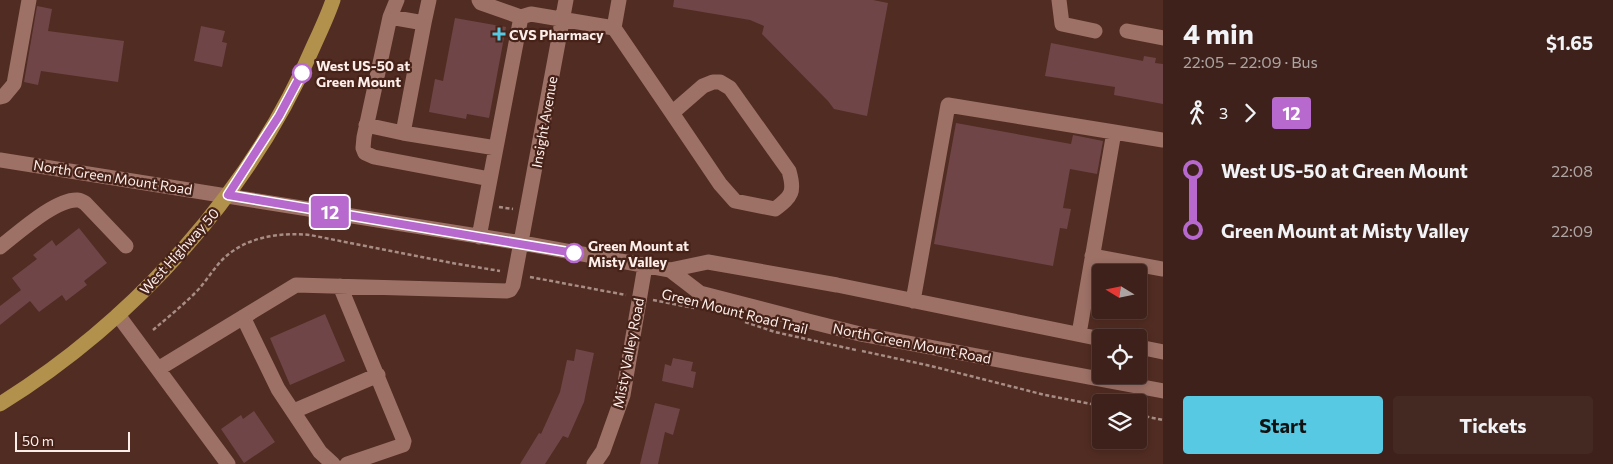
<!DOCTYPE html>
<html lang="en">
<head>
<meta charset="utf-8">
<style>
  :root { --surface:#3d211a; --page:#442923; --text:#f1f3f6; --muted:#ada3a2; --line:#563e39; --accent:#58c9e3 }
  body { margin:0; font-family:Commissioner,sans-serif; background:var(--page); color:var(--text); height:100vh; display:flex; flex-direction:column; font-size:19px; white-space:nowrap }
  * { box-sizing:border-box; margin:0 }
  p { font-size:16px; color:var(--muted) }
  .icon { flex:none; width:28px; height:28px; fill:none; stroke:currentColor; stroke-width:2; stroke-linecap:round; stroke-linejoin:round }
  .map { position:relative; flex:1; overflow:hidden }
  .side { display:flex; flex-direction:column; background:var(--surface); width:450px }
  .side>* { flex:none }
  .badge { padding:0 10px; border-radius:4px; font-size:18px; line-height:32px }
  .needle { width:32px; rotate:280deg }
  .fabs { position:absolute; left:1092px; top:264px; display:grid; gap:10px }
  .fabs a { display:grid; place-items:center; width:55px; height:55px; border-radius:5px; background:var(--surface); box-shadow:0 2px 8px #0003,0 0 0 1px var(--line); font-size:25px }
  .scale { position:absolute; left:15px; bottom:12px; width:115px; box-sizing:border-box; padding-left:5px; border:2px solid #fdeeea; border-top:0; font-size:14px; line-height:18px; white-space:nowrap; color:#fdeeea; -webkit-text-stroke:4px #462218; paint-order:stroke }
  .map>.badge { position:absolute; translate:-50% -50%; box-shadow:0 0 0 2px #fff }
  .legs { display:flex; align-items:center; gap:8px; height:55px; padding:0 20px; font-size:16px }
  .legs p { margin-inline-start:auto }
  .head { display:flex; align-items:center; justify-content:space-between; height:85px; padding:0 20px }
  h1 { font-size:28px; font-weight:700; line-height:38px }
  .action { display:flex; gap:10px; margin-top:auto; padding:10px 20px }
  .action a { flex:1; height:58px; border-radius:5px; background:var(--accent); color:#111; font-size:20px; font-weight:700; line-height:58px; text-align:center }
  .action a+a { background:var(--page); color:var(--text) }
  ul { padding:0 20px; list-style:none }
  li { display:flex; align-items:center; gap:18px; height:60px; font-size:19px }
  li i { display:grid; place-items:center; width:8px; height:100%; margin:0 6px; background:currentColor }
  li i::after { content:''; width:12px; height:12px; margin:-6px; border:4px solid; border-radius:50%; background:var(--surface) }
  li p { margin-inline-start:auto }
  li:first-child i { background:linear-gradient(#0000 50%,currentColor 0) }
  li:last-child i { background:linear-gradient(currentColor 50%,#0000 0) }
  main { display:flex; flex:1; min-height:0 }
  .map>svg:first-child { display:block }
</style>
</head>
<body>
<main>
<div class="map">
<svg width="1163" height="464" viewBox="0 0 1163 464">
  <rect width="100%" height="100%" fill="#512c22"/>
  <path fill="#6f4547" d="M674 0H873L888 3 867 116 834 109 828 101 762 34 764 26 750 20 673 7Z
    M37 6 52 9 48 31 124 41 118 82 41 71 38 85 24 82Z
    M455 18 506 27 489 118 467 114 466 119 429 112 435 79 443 81Z
    M201 26 225 31 222 42 227 43 222 67 194 61Z
    M1051 43 1143 61 1144 56 1156 58 1155 63 1163 64V104L1114 95 1115 87 1045 76Z
    M956 123 1071 144 1073 135 1103 141 1097 174 1070 169 1063 208 1071 209 1067 229 1060 228 1053 266 934 244Z
    M79 228 107 263 84 281 87 285 66 301 62 295 39 312 30 301 0 325V306L21 290 12 278 37 259 33 255 52 240 56 246Z
    M325 314 345 361 290 385 270 338Z
    M576 349 594 353 584 402 568 438 563 436 545 464H520L539 433 541 434 560 392 567 360 574 361Z
    M673 358 693 362 691 371 696 372 693 388 662 381 665 364 671 366Z
    M655 403 680 409 673 435 665 432 658 464H640Z
    M254 411 275 442 244 463 221 429 241 415 243 419Z"/>
  <g fill="none" stroke-linecap="round" stroke-linejoin="round">
    <path stroke="#a78d86" stroke-width="2.5" stroke-dasharray="4 2.5" stroke-linecap="butt" d="M499 207 513 209
      M530 277 626 295
      M653 300 694 308
      M745 322 775 332 856 350
      M153 330C167 318 182 306 196 292 206 282 213 269 223 259 246 237 279 232 310 235L452 263 500 271
      M862 351 931 366 1045 395 1101 406
      M1139 415 1163 420"/>
    <path stroke="#9d7166" stroke-width="15" d="M397 0 390 17 364 137 363 148 365 153 374 157 490 179
      M1059 0 1062 24 1095 31
      M390 17 424 23 403 133 496 148
      M521 17 531 14 614 28 619 0
      M424 23 429 0
      M614 28 672 113
      M1127 31 1163 38
      M713 82H720L730 88 789 171C795 192 792 196 775 209L735 201 720 184 672 113 703 86Z
      M0 97 4 96 14 84 29 0
      M366 125 403 133
      M1114 132 1163 140
      M0 160 522 243 670 270 708 262 837 285 1101 339
      M479 237 521 17 481 3 479 0
      M0 247C17 234 56 198 78 200 80 200 83 202 85 203L126 246
      M1092 256 1163 269
      M670 270 700 293 808 321 860 334 1163 391
      M340 286 404 441 403 445 400 446 347 464
      M913 301 948 105 1114 132 1079 334
      M118 315 228 464
      M243 317 278 389 320 452 333 464
      M1139 347 1163 352
      M158 369 296 285 507 291 510 290 513 285 566 0
      M294 411 378 375
      M594 464 603 451 623 395 645 266"/>
    <path stroke="#b2914c" stroke-width="15" d="M0 404C135 320 252 191 314 45 321 30 328 15 333 0"/>
  </g>
  <g fill="none" stroke-linecap="round" stroke-linejoin="round">
    <g stroke="#fff" stroke-width="11">
      <path id="line-1" d="M302 73 279 116 228 195 574 253"/>
    </g>
    <use href="#line-1" stroke="#b869cd" stroke-width="8"/>
  </g>
  <path fill="#58c9e3" stroke="#462218" stroke-width="2" d="M496.5 26.5h5v5h5v5h-5v5h-5v-5h-5v-5h5z"/>
  <g fill="#fff" stroke="#b869cd" stroke-width="2.5">
    <circle cx="302" cy="73" r="9"/>
    <circle cx="574" cy="253" r="9"/>
  </g>
  <g text-anchor="middle" dominant-baseline="central" stroke-width="4.5" stroke-linejoin="round" paint-order="stroke">
    <g font-size="14" font-weight="bold" fill="#fdeeea" stroke="#462218" text-anchor="start">
      <text x="509" y="34">CVS Pharmacy</text>
    </g>
    <g font-size="14" font-weight="bold" fill="#fdeeea" stroke="#462218" text-anchor="start">
      <text x="316" y="65">West US-50 at<tspan x="316" dy="16">Green Mount</tspan></text>
      <text x="588" y="245">Green Mount at<tspan x="588" dy="16">Misty Valley</tspan></text>
    </g>
    <g font-size="14" fill="#fdeeea" stroke="#462218">
      <text transform="translate(544 122) rotate(-80)">Insight Avenue</text>
      <text transform="translate(113 177) rotate(9)">North Green Mount Road</text>
      <text transform="translate(179 251) rotate(-48)">West Highway 50</text>
      <text transform="translate(735 311) rotate(14)">Green Mount Road Trail</text>
      <text transform="translate(912 343) rotate(11)">North Green Mount Road</text>
      <text transform="translate(628 353) rotate(-79)">Misty Valley Road</text>
    </g>
  </g>
</svg>
<div class="fabs">
<a><svg class="needle" viewBox="-14 -14 28 28"><path d="M0-13l5 13h-10z" fill="#e53935"/><path d="M0 13l5-13h-10z" fill="#ada3a2"/></svg></a>
<a><svg class="icon" aria-label="locate" viewBox="0 0 24 24"><circle cx="12" cy="12" r="6"/><path d="M12 2v4M12 18v4M2 12h4M18 12h4"/></svg></a>
<a><svg class="icon" aria-label="layers" viewBox="0 0 24 24"><path d="M12 4l9 5-9 5-9-5zM3 14l9 5 9-5"/></svg></a>
</div>
<div class="scale">50 m</div>
<b class="badge" style="left:330px;top:212px;background:#b869cd;color:#fff">12</b>
</div>
<section class="side">
<div class="head"><div><h1>4 min</h1><p>22:05 – 22:09 · Bus</p></div><b>$1.65</b></div>
<div class="legs"><svg class="icon" aria-label="walk" viewBox="0 0 24 24"><circle cx="13" cy="4" r="2"/><path d="M13 8l-2 6 4 7M11 14l-3 7M7 12l3-4h3l4 4"/></svg>3<svg class="icon" aria-label="forward" viewBox="0 0 24 24"><path d="M9 5l7 7-7 7"/></svg><b class="badge" style="background:#b869cd;color:#fff">12</b></div>
<ul>
<li><i style="color:#b869cd"></i><b>West US-50 at Green Mount</b><p>22:08</p></li>
<li><i style="color:#b869cd"></i><b>Green Mount at Misty Valley</b><p>22:09</p></li>
</ul>
<div class="action"><a>Start</a><a>Tickets</a></div>
</section>
</main>
</body>
</html>
